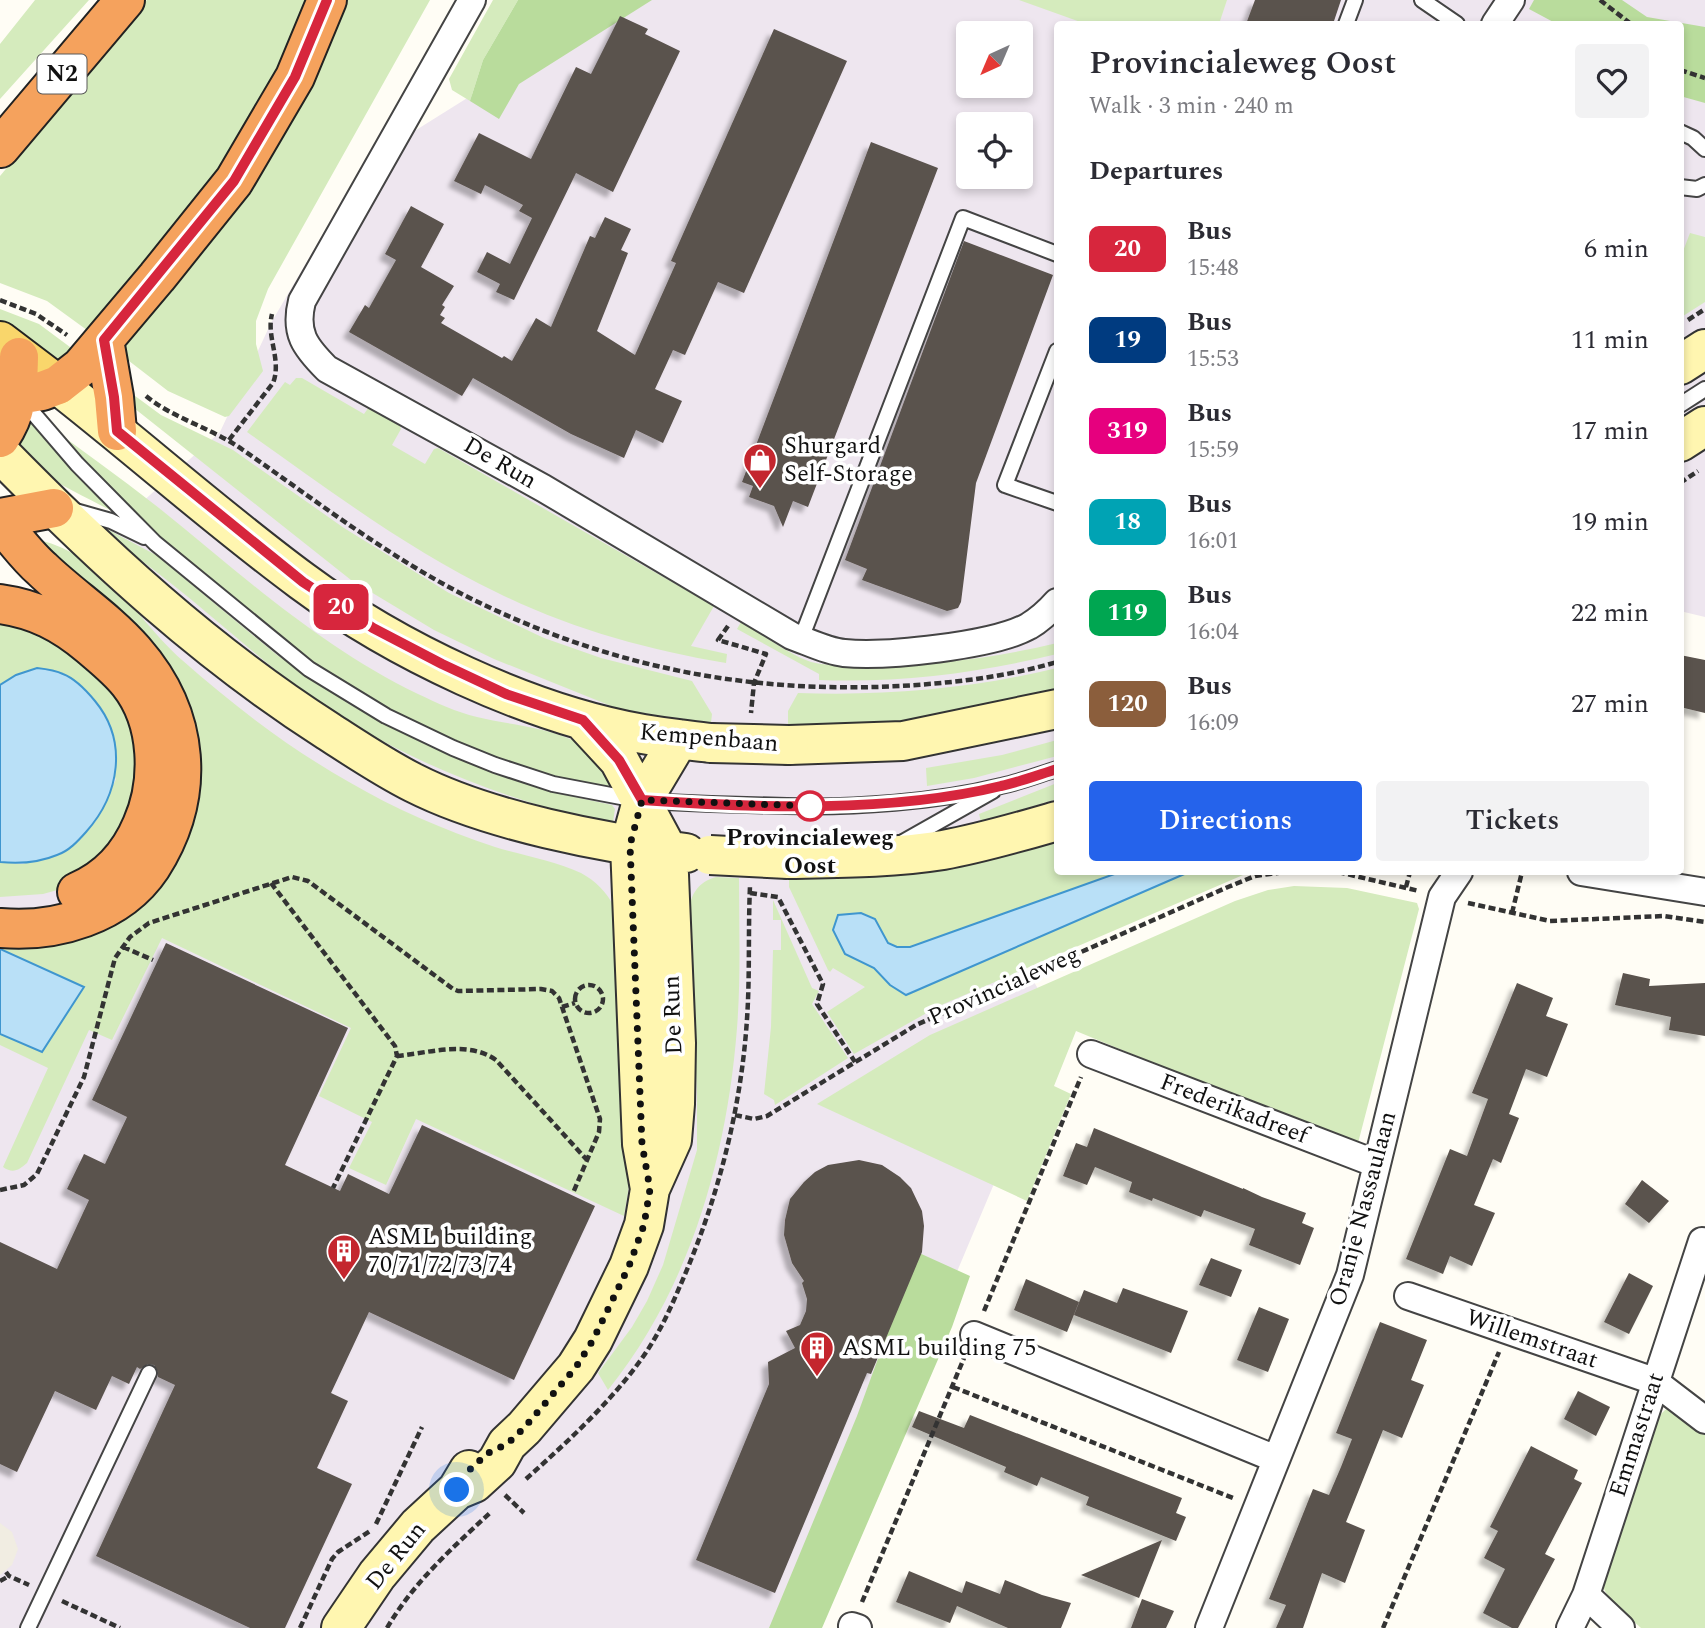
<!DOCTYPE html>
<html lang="en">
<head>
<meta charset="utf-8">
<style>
  :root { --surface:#fff; --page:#f2f2f3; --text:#2b2b33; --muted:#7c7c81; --accent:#2563eb }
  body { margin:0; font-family:Spectral,serif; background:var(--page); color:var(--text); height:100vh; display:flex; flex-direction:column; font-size:26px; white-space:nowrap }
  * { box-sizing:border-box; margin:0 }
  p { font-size:23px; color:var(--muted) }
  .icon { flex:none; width:38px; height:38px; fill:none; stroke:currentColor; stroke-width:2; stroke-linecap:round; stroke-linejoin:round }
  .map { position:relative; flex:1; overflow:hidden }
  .side { position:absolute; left:1054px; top:21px; width:630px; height:854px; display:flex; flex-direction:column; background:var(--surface); border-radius:7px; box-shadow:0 4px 10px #0003 }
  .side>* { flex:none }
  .badge { padding:0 14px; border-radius:10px; font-size:24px; line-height:46px }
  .needle { width:46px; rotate:224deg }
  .controls { position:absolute; left:956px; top:21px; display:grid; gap:14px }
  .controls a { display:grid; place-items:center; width:77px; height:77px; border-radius:7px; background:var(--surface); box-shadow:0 4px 10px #0003; font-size:35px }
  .you { position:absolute; width:35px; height:35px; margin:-18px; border:5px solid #fff; border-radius:50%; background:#1a73e8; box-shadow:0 0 0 10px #1a73e833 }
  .map>.badge { position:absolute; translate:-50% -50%; box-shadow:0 0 0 4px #fff }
  h2 { padding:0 35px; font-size:26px; line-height:63px }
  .round { display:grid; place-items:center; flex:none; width:74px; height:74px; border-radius:7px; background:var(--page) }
  .headline { display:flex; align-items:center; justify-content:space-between; height:119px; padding:0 35px }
  h1 { font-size:33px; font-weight:600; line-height:52px }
  .action { display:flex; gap:14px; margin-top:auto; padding:14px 35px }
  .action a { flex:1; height:80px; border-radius:7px; background:var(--accent); color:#fff; font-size:28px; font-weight:600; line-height:80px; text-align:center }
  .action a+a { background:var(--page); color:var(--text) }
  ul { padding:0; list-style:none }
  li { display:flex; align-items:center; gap:21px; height:91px; padding:0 35px }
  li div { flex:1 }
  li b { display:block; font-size:26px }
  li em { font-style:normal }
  li .badge { min-width:77px; font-weight:700; text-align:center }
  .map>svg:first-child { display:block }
</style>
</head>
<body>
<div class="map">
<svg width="1705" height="1628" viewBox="0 0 1705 1628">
  <defs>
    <filter id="shadow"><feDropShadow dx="-6" dy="6" stdDeviation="2" flood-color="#0004"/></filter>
  </defs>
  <rect width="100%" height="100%" fill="#fffdf5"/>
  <path fill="#eee6ef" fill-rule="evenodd" d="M624 0H1705V617L1680 611V24H1057V872L1000 923 1060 1027 807 1628H0V630L220 432 271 323 365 162ZM968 33H1020V86H968ZM968 124H1020V177H968Z"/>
  <path fill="#d5ebbd" d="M35 0H89L0 99V44Z
    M147 0H310L283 70 222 173 91 333 47 301 0 283V176Z
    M340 0H430L268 289 256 321V344L263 371 229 416 225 417 168 391 120 354 122 346Z
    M493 0H518L483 60 470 101 452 90 449 79Z
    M1019 0H1227L1219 24H1086Z
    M1690 233 1705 237V302L1680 318V259Z
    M0 309 39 324 74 350 53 362 48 361 0 322Z
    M296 378H302L364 414 369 407 400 426 401 429 392 445 425 464 434 449 438 448 714 606 691 646 727 654 726 663C647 650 569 628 498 593 408 550 328 489 247 432L285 382 290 385Z
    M127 390 161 415 233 450 344 528 449 593 544 638 601 658 692 681 712 714 711 723 621 710 494 659 434 630 351 580 134 408Z
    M35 416C76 446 118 476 159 508 242 575 320 647 418 694 437 703 456 712 477 717 516 727 572 727 601 761 607 768 610 781 613 790 503 769 396 724 304 658 251 620 205 572 151 534 115 509 72 494 36 469 28 462 21 454 13 447L26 419Z
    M86 518 156 555 277 655 349 704 381 722 421 742 496 774 561 794 612 805 615 809 613 822 610 824C501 799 395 758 304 692 257 657 214 617 168 581 142 560 113 541 86 522Z
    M33 539C101 550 135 618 182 660 234 706 289 748 349 782 395 809 444 830 495 847 521 855 556 861 581 873 596 881 606 892 614 906L633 1162 624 1216 416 1119 386 1185 349 1168 372 1122 319 1096 351 1028 162 938 112 1040 89 1030 27 1163C19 1170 13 1174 3 1167L48 1068 0 1045V1034L42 1052 83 987 0 949V937L24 939 185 824Z
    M0 617 92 660 142 734 129 833 61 889 43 894 0 897V862L23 864 78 842 96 821 116 779 16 675 0 685Z
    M741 622C762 634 789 655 811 662 825 666 840 665 854 665 922 667 991 659 1057 643V654C979 673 900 683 819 680V674L737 629Z
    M1057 668V688C998 704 937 719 876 724 847 727 817 726 788 726V711L798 693C886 696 971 689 1057 668Z
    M1057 740V756L974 778 927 786 926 768 1002 755Z
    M1057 783V799L981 822 979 814Z
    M1057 841V872H1250L939 1006 854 1054 827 1012 865 987 833 968 830 972 828 970 789 887V879L906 874 1003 857Z
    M716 877 739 878C739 928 741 978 737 1028 727 1157 690 1288 608 1390L598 1373 632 1327 647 1301 663 1265 697 1150V1094L688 912C691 894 698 882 716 877Z
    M1294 886 1347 888 1417 903 1419 909 1357 1147 1076 1031 1054 1086 1071 1094 1027 1201 817 1104 930 1035 1235 901 1268 890Z
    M773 900 812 988 819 991 812 1004 848 1058 775 1105 774 1100 764 1094 771 1027 773 950H781V920H773Z
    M1672 1407 1705 1429V1628H1641C1626 1613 1600 1597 1601 1575L1660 1415 1665 1410Z"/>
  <path fill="#b9dc9c" d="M518 0H652L519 84 499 119 470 101 483 60Z
    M1534 0H1622L1647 17 1705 27V103L1680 96V24H1557L1529 9Z
    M917 1252 970 1276 952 1327 822 1628H769L857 1416Z"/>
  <path fill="#f1ede2" d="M0 1523 12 1532 18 1549 12 1565 0 1575Z"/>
  <path fill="#b9e0f7" stroke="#3f96cf" stroke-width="2" d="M37 668C46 669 55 670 63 674 76 679 86 690 95 701 128 741 120 794 86 832 78 841 69 851 57 855 38 863 20 864 0 862V685L16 675Z
    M1120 872H1189L906 995 890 985 874 968 845 954 833 930 838 915 861 913 875 919 888 943 897 947H910Z
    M0 949 84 987 42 1052 0 1034Z"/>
  <path fill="#5a524d" filter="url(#shadow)" d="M1255 0H1341L1333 24H1246Z
    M620 16 648 29 645 34 680 51 613 192 576 173 514 300 496 292 500 284 477 272 487 252 510 264 532 218 519 211 523 205 485 185 481 194 454 181 479 133 531 159 576 67 591 74Z
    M774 29 847 61 744 293 718 282 685 355 673 350 655 389 682 401 663 443 636 430 624 458 571 434 473 378 462 396 349 332 365 305 369 308 396 260 385 254 411 206 444 224 421 267 454 286 442 305 445 307 440 315 445 318 441 323 502 358 504 356 512 361 536 318 551 327 590 236 595 238 605 217 631 229 621 250 628 253 597 331 635 355 676 263 671 261Z
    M871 142 938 168 808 507 793 501 783 527 774 506 749 497 753 486 742 482Z
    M964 241 1053 275 976 483 961 602 958 608 947 611 862 580 867 569 845 560Z
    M1680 655 1705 660V713L1680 707Z
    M166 943 348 1028 285 1165 340 1191 348 1174 389 1194 422 1125 595 1206 514 1380 369 1312 331 1393 348 1401 317 1468 352 1484 285 1628H250L96 1556 175 1385 158 1377V1372L154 1365 148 1364 140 1369 137 1367 129 1384 112 1376 96 1410 55 1391 17 1472 0 1464V1242L57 1269 89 1200 67 1189 84 1154 105 1164 127 1117 92 1100Z
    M1623 973 1650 979 1649 986 1705 983V1036L1669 1030 1671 1017 1615 1005Z
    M1517 983 1553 998 1546 1016 1568 1024 1547 1077 1526 1069 1509 1114 1519 1118 1501 1163 1493 1159 1474 1205 1495 1213 1472 1266 1450 1256 1443 1274 1406 1259 1450 1149 1467 1156 1488 1099 1472 1093Z
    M1094 1128 1243 1189V1188L1262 1197 1306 1213 1302 1223 1314 1228 1300 1265 1249 1245 1255 1229 1204 1210 1201 1217 1153 1198 1152 1201 1129 1192 1132 1182 1095 1167 1087 1185 1063 1176 1076 1143 1087 1147Z
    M859 1160 882 1165 900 1177 911 1188 922 1211 924 1226 922 1252 871 1374 867 1373 775 1593 696 1560 769 1384 768 1362 795 1348 786 1331 800 1325 806 1311 807 1299 802 1283 804 1281 792 1263 784 1235 785 1220 790 1199 804 1182 815 1172 828 1165Z
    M1642 1180 1669 1201 1649 1223 1625 1204Z
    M1211 1258 1242 1270 1231 1297 1199 1285Z
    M1629 1273 1653 1286 1629 1334 1604 1322Z
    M1026 1279 1079 1302 1067 1332 1014 1310Z
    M1123 1288 1188 1311 1171 1353 1074 1315 1084 1290 1117 1303Z
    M1259 1307 1289 1319 1268 1372 1237 1360Z
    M1380 1322 1427 1340 1411 1380 1424 1385 1402 1438 1383 1430 1346 1522 1365 1530 1345 1583 1322 1573 1303 1628H1276L1286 1605 1269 1599 1313 1489 1329 1495 1341 1467 1352 1439 1336 1433Z
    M1578 1391 1610 1407 1596 1436 1564 1419Z
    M919 1411 964 1428 970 1415 1182 1498 1176 1513 1186 1517 1176 1541 1086 1505 1089 1497 1041 1477 1037 1486 1004 1472 1006 1467 912 1427Z
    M1531 1446 1578 1470 1574 1479 1582 1483 1545 1554 1555 1559 1518 1628H1512L1483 1613 1505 1569 1484 1558 1498 1531 1490 1527Z
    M1162 1540 1139 1598 1081 1575Z
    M909 1571 962 1593 966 1581 1000 1594 1005 1580 1042 1595 1071 1603 1061 1628H1008L957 1606 950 1623 896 1602Z
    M1142 1599 1174 1611 1166 1628H1131Z"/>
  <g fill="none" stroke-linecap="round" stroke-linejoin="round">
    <g stroke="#444" stroke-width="18">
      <path id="lane" d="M1422 0 1457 24
        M1346 24 1355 0
        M1680 132 1693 138 1705 149
        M1680 187 1697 189 1705 185
        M1057 351 1005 485 1057 503
        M22 400 77 464 155 543 309 669 386 716 453 748 495 765 553 784 642 801 711 804
        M1680 405 1705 389
        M72 510 111 521 144 537
        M801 639 963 218 1057 254
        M787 806C854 808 936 802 1001 786 1020 782 1038 775 1057 769
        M901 843 993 791
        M28 1628 149 1373"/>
    </g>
    <g stroke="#444" stroke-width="30">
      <path id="street" d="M472 0 302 301C294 333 305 347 327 369L543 488 792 636C809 642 826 651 844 653 885 657 993 646 1029 626 1039 620 1049 611 1057 602
        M1495 24 1511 0
        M1581 872 1705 892
        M1091 1054 1377 1164
        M1408 1296 1654 1381 1705 1420
        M974 1335 1276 1459
        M1586 1595 1621 1628
        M852 1626 858 1628
        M1209 1628 1350 1275 1442 897 1459 872
        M1570 1628 1586 1595 1702 1241"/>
    </g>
    <g stroke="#333" stroke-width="42">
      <path id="secondary" d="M1680 365 1705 349
        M58 385C140 449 218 519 302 581 395 650 529 714 643 734 666 738 689 740 711 743
        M1680 442 1705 426
        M0 453C101 556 206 653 328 731 356 749 384 768 414 783 489 821 603 843 686 853
        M789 745 903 741 1057 709
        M788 859C839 858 892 858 943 850 982 843 1019 832 1057 821
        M650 1189 642 1144 630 845 642 801 679 739
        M457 1490 474 1483 497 1462 507 1444 524 1428 576 1367 593 1340 629 1266 644 1225 650 1189 672 1140 675 1104 676 1043 668 851 619 760 582 720
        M341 1628 377 1575 418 1526 457 1490 469 1470"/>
    </g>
    <g stroke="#222" stroke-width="42">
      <path id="primary" d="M0 341 58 385"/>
    </g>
    <g stroke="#222" stroke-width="42">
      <path id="highway" d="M0 148 125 0
        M104 340 114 397 117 431
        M0 398 42 391 58 385 81 367 157 277 234 181 295 77 327 0
        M0 438C19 410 18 389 19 357
        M0 518 54 508
        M0 521C13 537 26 555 42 569 71 597 107 620 134 651 190 715 197 795 151 867 119 915 55 933 0 928
        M0 604C36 609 63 623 90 646 104 658 118 669 129 683 160 722 161 782 142 825 129 856 108 879 77 892"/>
    </g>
    <path stroke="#333" stroke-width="4.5" stroke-dasharray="7 3.5" stroke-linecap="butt" d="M1600 0 1631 24
      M1680 70 1705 78
      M0 300 36 314 67 335
      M1688 320 1705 309
      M146 396C174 419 212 428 243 450 315 500 386 555 464 595 604 666 744 694 900 686 953 683 1006 677 1057 662
      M229 440 273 383C282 360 266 337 272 314
      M1680 483 1698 471
      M728 626 718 640 766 654 754 683 751 713
      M1338 872 1419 891
      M271 883 395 1046 397 1056 333 1188
      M1406 887 1410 872
      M750 893 778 897 823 984 817 1004 855 1062
      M1468 903 1550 921 1664 916 1705 922
      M1512 913 1522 872
      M123 947 153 960
      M575 999a14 14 0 1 1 28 0a14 14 0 1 1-28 0Z
      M562 1007 575 1003
      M397 1056C429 1053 468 1040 496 1060L587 1160
      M735 1115 754 1119 767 1116 916 1025 1228 887 1255 876 1284 872
      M0 1190 24 1185 37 1174 84 1077 115 958 130 937 149 923 292 877 308 881 453 989 458 991 541 989 552 991 559 998 600 1119 599 1132 573 1193
      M984 1311 1081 1077
      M953 1387 1233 1498
      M526 1479C566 1443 608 1405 640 1361 657 1338 669 1312 680 1286 717 1202 741 1111 747 1019 750 975 748 931 750 886
      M505 1495 524 1513
      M376 1524 422 1427
      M6 1572 9 1576 29 1585
      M0 1581 9 1576
      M62 1601 120 1628
      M862 1602 964 1358
      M300 1628 332 1559 338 1552 370 1531
      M387 1628C413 1583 453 1547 491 1512
      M1383 1628 1499 1352"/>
    <use href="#lane" stroke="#fff" stroke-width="14"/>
    <use href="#street" stroke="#fff" stroke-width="26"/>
    <use href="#secondary" stroke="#fff6b0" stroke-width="38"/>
    <use href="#primary" stroke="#f9d66b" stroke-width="38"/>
    <use href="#highway" stroke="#f5a25d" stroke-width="38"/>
    <g stroke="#444" stroke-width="18" stroke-linecap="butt">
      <path id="lane-bridge" d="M711 804 787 806"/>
    </g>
    <g stroke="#333" stroke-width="42" stroke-linecap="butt">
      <path id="secondary-bridge" d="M711 743 789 745
        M710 855 788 859"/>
    </g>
    <use href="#lane-bridge" stroke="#fff" stroke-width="14"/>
    <use href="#secondary-bridge" stroke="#fff6b0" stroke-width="38"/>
  </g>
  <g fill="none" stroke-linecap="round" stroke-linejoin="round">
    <g stroke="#fff" stroke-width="16">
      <path id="line" d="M327 0 295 77 234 181 104 340 114 397 117 431 303 582 373 628 442 664 506 694 583 720 619 760 642 800C755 808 891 813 1001 786 1020 782 1038 775 1057 769"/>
    </g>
    <use href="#line" stroke="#d7263d" stroke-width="10"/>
    <path stroke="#111" stroke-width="7" stroke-dasharray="0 12.6" d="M457 1490 466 1473 488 1453 507 1444 524 1428 576 1367 593 1340 629 1266 644 1225 650 1189 642 1144 630 845 642 800 810 806"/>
  </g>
  <defs>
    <g id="shop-pin" transform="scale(1.75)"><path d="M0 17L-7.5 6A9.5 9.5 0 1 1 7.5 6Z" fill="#c4262e" stroke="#fff"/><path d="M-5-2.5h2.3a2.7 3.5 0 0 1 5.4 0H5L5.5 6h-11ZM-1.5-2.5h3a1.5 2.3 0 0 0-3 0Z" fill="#fff"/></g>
    <g id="building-pin" transform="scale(1.75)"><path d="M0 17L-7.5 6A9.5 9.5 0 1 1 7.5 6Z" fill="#c4262e" stroke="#fff"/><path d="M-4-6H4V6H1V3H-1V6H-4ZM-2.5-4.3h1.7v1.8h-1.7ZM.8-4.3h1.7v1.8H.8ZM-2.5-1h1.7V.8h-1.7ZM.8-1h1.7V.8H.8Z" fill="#fff"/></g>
  </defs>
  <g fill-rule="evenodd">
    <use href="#shop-pin" x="760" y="460"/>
    <use href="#building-pin" x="344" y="1251"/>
    <use href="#building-pin" x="817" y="1348"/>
  </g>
  <circle fill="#fff" stroke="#d7263d" stroke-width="3.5" cx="810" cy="806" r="14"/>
  <g text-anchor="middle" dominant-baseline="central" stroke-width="7" stroke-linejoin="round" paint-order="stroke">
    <rect fill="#fff" stroke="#585858" stroke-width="2" x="37.5" y="54.5" width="49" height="39" rx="5"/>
    <g font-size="23" font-weight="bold" fill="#111">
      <text x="62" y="74">N2</text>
    </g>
    <g font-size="24" fill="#111" stroke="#fff" text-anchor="start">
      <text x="784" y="446">Shurgard<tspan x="784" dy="28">Self-Storage</tspan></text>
      <text x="368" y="1237">ASML building<tspan x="368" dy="28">70/71/72/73/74</tspan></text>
      <text x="842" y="1348">ASML building 75</text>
    </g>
    <g font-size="24" fill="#111" stroke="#fff">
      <text transform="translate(500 463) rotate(30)">De Run</text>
      <text transform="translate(709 738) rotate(5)">Kempenbaan</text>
      <text transform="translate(1004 986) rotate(-24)">Provincialeweg</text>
      <text transform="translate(673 1015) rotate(-92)">De Run</text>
      <text transform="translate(1234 1109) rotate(21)">Frederikadreef</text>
      <text transform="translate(1363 1209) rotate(-75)">Oranje Nassaulaan</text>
      <text transform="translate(1532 1339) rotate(19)">Willemstraat</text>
      <text transform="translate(1637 1435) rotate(-72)">Emmastraat</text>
      <text transform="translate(396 1556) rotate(-51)">De Run</text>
    </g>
    <g font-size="24" font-weight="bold" fill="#111" stroke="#fff">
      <text x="810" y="838">Provincialeweg<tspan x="810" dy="28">Oost</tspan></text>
    </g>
  </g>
</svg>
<div class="controls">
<a><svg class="needle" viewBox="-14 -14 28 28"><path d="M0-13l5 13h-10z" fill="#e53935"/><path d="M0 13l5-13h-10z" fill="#7c7c81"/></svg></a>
<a><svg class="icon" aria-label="locate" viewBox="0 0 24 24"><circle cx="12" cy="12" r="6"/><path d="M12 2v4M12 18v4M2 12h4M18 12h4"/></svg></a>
</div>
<div class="you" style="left:457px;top:1490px"></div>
<b class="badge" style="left:341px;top:607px;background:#d7263d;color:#fff">20</b>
<section class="side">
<div class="headline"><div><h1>Provincialeweg Oost</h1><p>Walk · 3 min · 240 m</p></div><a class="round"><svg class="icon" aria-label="heart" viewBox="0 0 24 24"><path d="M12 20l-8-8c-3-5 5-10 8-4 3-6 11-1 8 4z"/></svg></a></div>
<h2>Departures</h2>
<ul>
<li><span class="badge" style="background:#d7263d;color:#fff">20</span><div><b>Bus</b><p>15:48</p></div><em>6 min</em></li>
<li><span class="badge" style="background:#003b80;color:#fff">19</span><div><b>Bus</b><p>15:53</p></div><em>11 min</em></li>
<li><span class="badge" style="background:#e6007e;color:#fff">319</span><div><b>Bus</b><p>15:59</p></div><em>17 min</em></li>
<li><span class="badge" style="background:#00a3b4;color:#fff">18</span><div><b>Bus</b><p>16:01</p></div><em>19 min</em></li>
<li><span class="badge" style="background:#00a651;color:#fff">119</span><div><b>Bus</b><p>16:04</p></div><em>22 min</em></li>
<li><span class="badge" style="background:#8b5e3c;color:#fff">120</span><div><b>Bus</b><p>16:09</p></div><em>27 min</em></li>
</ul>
<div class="action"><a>Directions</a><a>Tickets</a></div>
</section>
</div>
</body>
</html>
